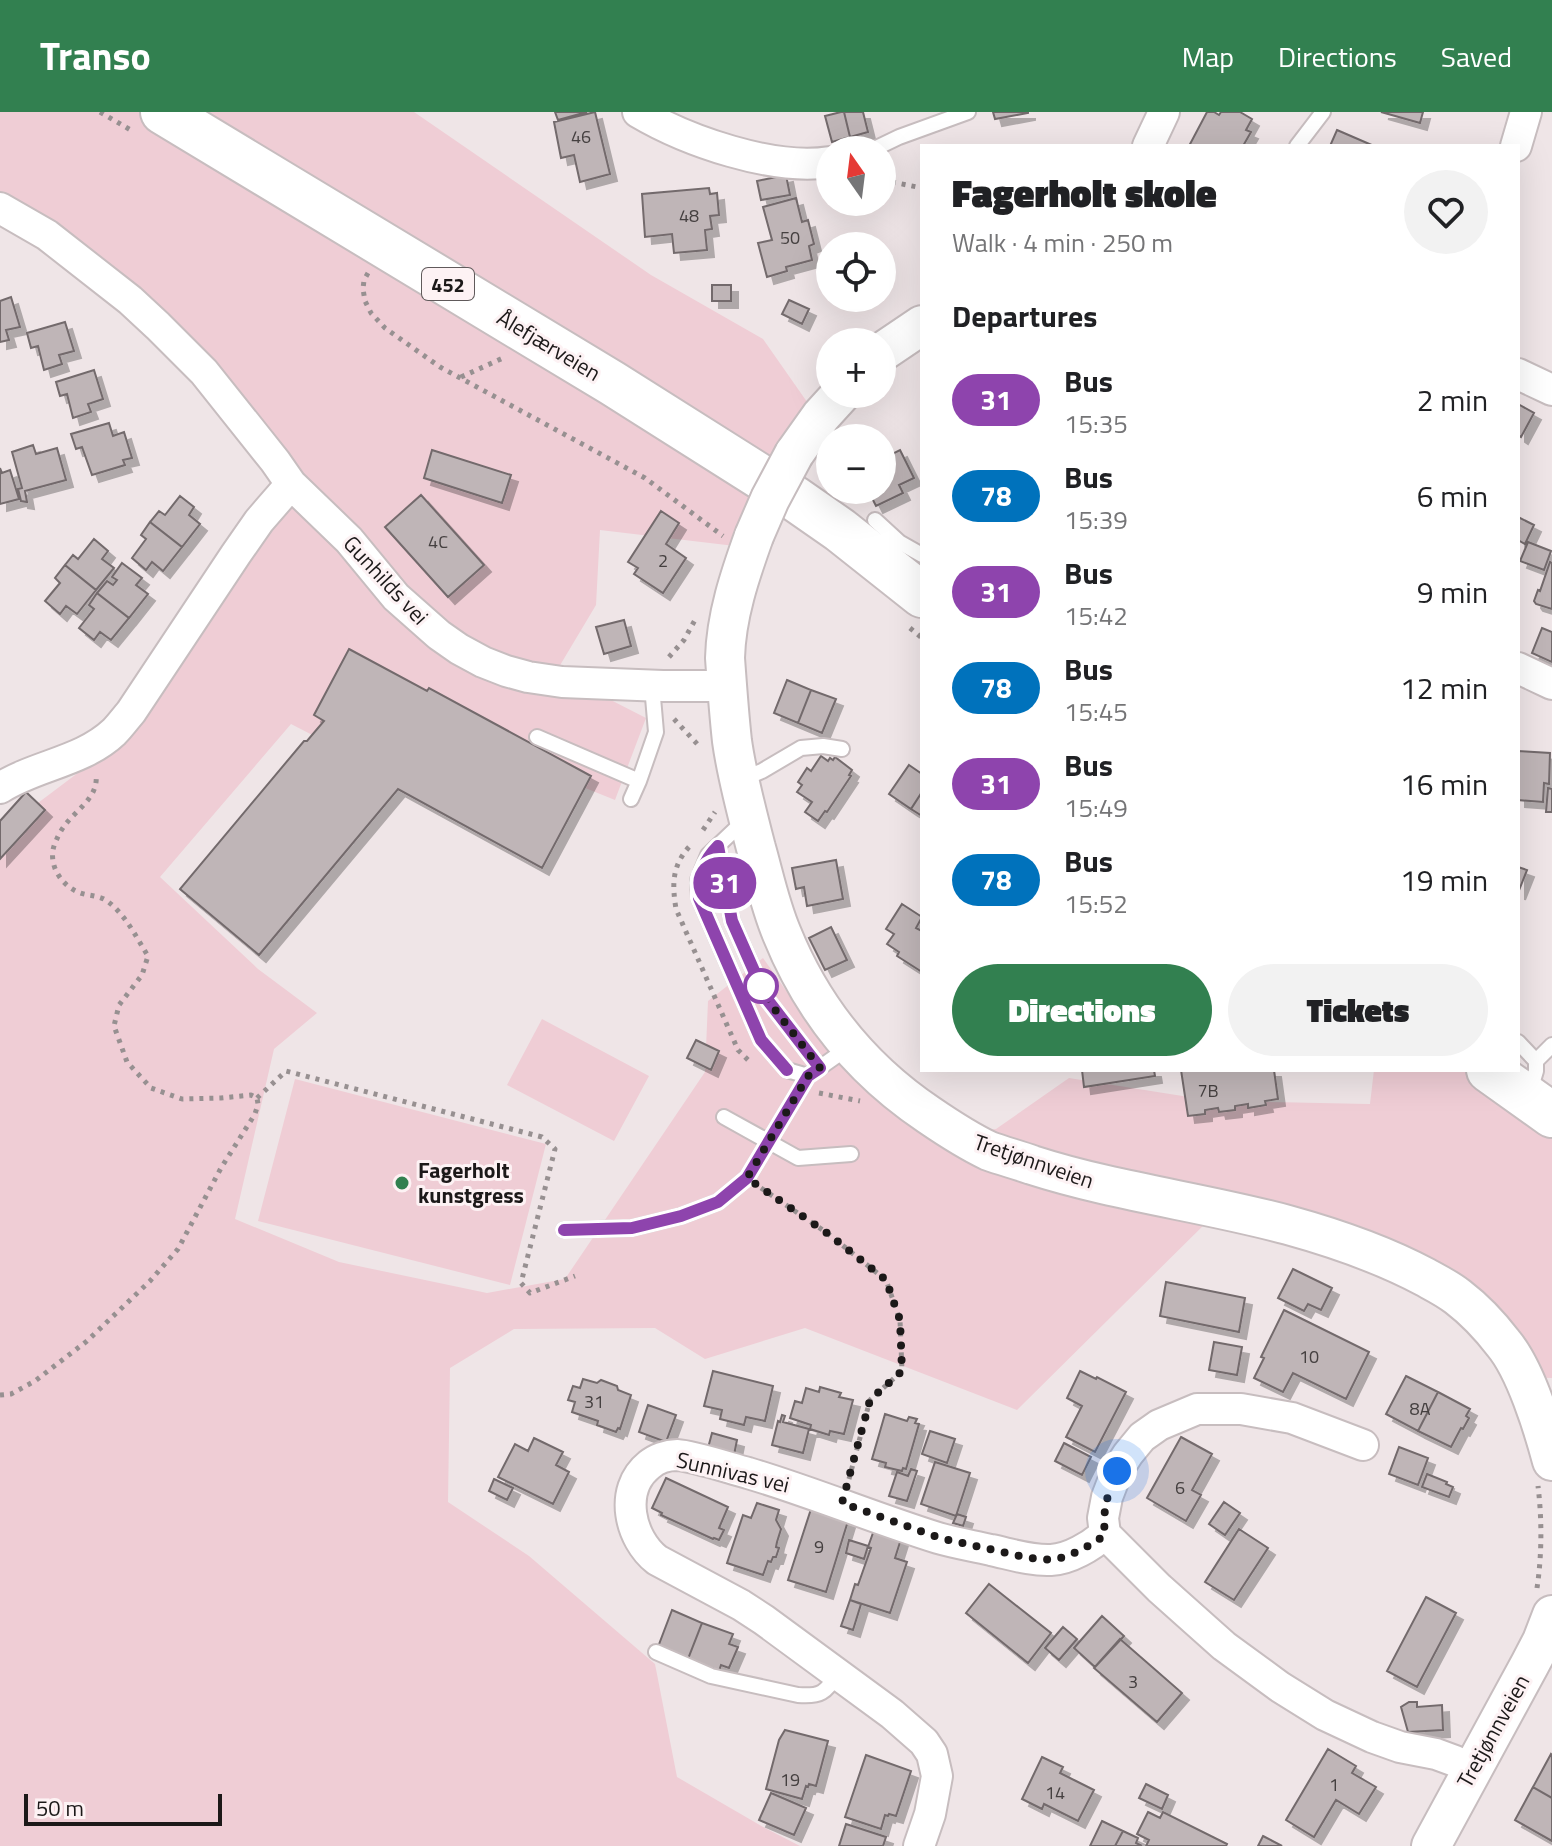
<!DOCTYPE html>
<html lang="en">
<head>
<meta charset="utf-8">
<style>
  :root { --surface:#fff; --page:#f2f2f2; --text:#202124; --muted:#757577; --accent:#328050 }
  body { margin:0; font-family:"Titillium Web",sans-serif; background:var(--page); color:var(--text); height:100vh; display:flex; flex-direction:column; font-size:30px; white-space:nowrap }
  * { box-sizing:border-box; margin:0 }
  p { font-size:26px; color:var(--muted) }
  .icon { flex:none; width:44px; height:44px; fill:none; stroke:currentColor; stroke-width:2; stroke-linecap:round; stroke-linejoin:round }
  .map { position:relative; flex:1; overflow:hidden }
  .details { position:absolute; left:920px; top:32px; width:600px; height:928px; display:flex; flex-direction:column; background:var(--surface); border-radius:0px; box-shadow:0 8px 32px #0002 }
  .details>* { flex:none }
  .badge { padding:0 16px; border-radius:26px; font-size:28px; line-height:52px }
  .needle { width:52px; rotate:346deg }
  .controls { position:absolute; left:816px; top:24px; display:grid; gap:16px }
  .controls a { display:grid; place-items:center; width:80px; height:80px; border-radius:50%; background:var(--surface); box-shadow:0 8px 32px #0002; font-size:40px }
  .scale { position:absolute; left:24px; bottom:20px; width:198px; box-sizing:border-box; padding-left:8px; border:4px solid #1c1919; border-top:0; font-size:22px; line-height:28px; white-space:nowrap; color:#1c1919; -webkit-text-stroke:6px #fdf2f4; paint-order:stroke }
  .you { position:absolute; width:40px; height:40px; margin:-20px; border:6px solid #fff; border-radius:50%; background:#1a73e8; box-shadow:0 0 0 12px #1a73e833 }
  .map>.badge { position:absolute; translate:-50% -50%; box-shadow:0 0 0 4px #fff }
  h2 { padding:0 32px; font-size:30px; line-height:72px }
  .round { display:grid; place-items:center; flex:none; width:84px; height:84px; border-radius:42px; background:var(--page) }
  .headline { display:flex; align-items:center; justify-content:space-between; height:136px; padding:0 32px }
  h1 { font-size:38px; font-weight:800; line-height:60px }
  .button { display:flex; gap:16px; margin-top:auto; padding:16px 32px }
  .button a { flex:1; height:92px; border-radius:48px; background:var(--accent); color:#fff; font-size:32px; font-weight:800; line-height:92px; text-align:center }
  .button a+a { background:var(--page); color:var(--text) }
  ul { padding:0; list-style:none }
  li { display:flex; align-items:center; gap:24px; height:96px; padding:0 32px }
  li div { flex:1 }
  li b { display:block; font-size:30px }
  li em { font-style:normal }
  li .badge { min-width:88px; font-weight:700; text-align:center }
  header { display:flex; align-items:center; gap:48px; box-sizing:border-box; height:112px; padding:0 40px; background:var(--accent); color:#fff }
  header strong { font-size:38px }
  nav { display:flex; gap:44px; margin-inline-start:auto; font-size:28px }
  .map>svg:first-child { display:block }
</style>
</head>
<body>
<header>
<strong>Transo</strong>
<nav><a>Map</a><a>Directions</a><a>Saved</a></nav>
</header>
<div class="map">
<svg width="1552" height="1734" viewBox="0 0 1552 1734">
  <defs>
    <filter id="shadow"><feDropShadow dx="7" dy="7" stdDeviation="0" flood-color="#0004"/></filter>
  </defs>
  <rect width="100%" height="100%" fill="#efe5e7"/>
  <path fill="#efcdd5" d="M0 0H414L651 163 763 227 812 297 735 434 600 418 596 493 556 560 646 606 615 688 523 651 355 645 291 612 160 765 258 857 317 901 274 937 235 1107 339 1150 487 1181 565 1167 705 960 708 889 763 846 821 928 941 1024 996 1017 1069 966 1214 989 1370 992 1374 958H1490L1552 992V1266L1516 1265 1506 1239 1373 1139 1216 1101 1017 1298 805 1216 705 1247 655 1216 514 1217 450 1256 448 1390 529 1444 655 1552 677 1665 765 1716 800 1734H0V710L26 700 99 645 281 371 177 243 0 104Z
    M542 907 649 964 614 1029 507 973Z
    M295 967 546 1032 510 1173 258 1109Z"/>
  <path fill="#bfb5b7" stroke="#736a6c" stroke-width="2" filter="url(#shadow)" d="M555 0H587L558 8Z
    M595 0 610 62 580 70 574 43 561 46 554 10Z
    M841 0H844L850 25 832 30 825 4Z
    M844 0H863L868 20 850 25Z
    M993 0H1028V1L995 7Z
    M1207 0H1214L1219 3 1221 0H1240L1252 7 1246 18 1251 20 1243 34H1189Z
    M1381 0H1423L1420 11Z
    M1337 18 1374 34H1330Z
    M786 63 790 83 761 88 757 69Z
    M709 76 710 82 717 81 719 103 710 104 712 117 705 118 707 138 674 141 672 122 645 125 642 82Z
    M796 86 802 110 808 108 814 132 809 134 812 148 786 155 787 159 767 165 758 131 772 128 763 95Z
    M712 173H731V189H712Z
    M11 185 20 215 6 218 9 228 0 230V189Z
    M789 188 809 197 802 212 782 202Z
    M65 210 74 239 59 243 62 252 44 258 38 234 31 236 27 221Z
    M94 258 103 287 88 292 91 300 73 306 67 282 60 284 56 270Z
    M1518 292 1534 301 1521 325 1518 323Z
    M109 311 113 324 124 320 132 346 123 348 125 353 92 363 82 335 76 337 71 322Z
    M33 333 36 342 57 336 66 368 25 379 27 390 21 389 18 377 22 376 12 340Z
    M432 338 511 363 502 391 424 366Z
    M900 338 914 366 899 373 903 381 876 394 868 378H882V347Z
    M0 356 2 361 10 358 19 387 0 392Z
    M421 383 484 453 448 485 385 415Z
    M180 384 194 395 189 403 200 412 182 435 150 410 159 399 165 403Z
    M661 399 679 411 666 432 686 446 663 481 634 462 638 456 628 450Z
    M1518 405 1534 413 1525 432 1518 428Z
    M150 410 182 435 163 459 152 450 146 458 132 446 146 427 141 423Z
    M94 427 108 439 102 447 114 456 96 478 65 453 73 443 78 447Z
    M1528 430 1551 439 1544 458 1520 449Z
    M1550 450 1552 451V497L1536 492 1534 489 1538 478 1540 479Z
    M122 451 142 466 136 473 148 482 129 506 97 481 107 469 113 473 117 468 112 465Z
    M65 453 96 478 77 502 66 494 60 502 45 489 60 471 55 466Z
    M97 481 129 506 111 528 100 520 94 528 79 516 94 497 89 493Z
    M624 508 631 534 604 542 596 515Z
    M1542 516 1552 520V550L1532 541Z
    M349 537 427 579 429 576 591 664 542 756 398 677 259 843 180 777 304 629H307L324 609 314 603Z
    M787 568 811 578 798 611 774 601Z
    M811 578 836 587 822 621 798 611Z
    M1518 639 1550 641 1549 672 1544 671 1543 690 1518 688Z
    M821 644 828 649 830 646 833 648 835 645 852 658 849 663 851 664 827 700 825 699 818 709 805 700 812 690 797 680 802 673 798 670 807 656 811 659Z
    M909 653 922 662V680L911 697 889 682Z
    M1548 676 1552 677V700H1546Z
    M26 680 45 698 0 747V709Z
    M922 680V704L911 697Z
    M836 748 843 787 807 794 804 775 796 777 792 756Z
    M1518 755 1527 758 1518 781Z
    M902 792 922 805 916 816 922 819V860L897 844 899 840 887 832 894 822 886 817Z
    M831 815 847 848 825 858 809 826Z
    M696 928 719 939 711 958 687 946Z
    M1082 958H1154L1155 964 1084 975Z
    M1181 958H1274L1278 987 1265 989 1266 993 1248 996V992L1235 994V998L1219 1000 1218 996 1205 998V1002L1188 1004Z
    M1293 1157 1332 1176 1321 1198 1308 1192 1304 1199 1278 1186Z
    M1166 1170 1245 1186 1239 1220 1160 1204Z
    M1284 1198 1369 1240 1346 1287 1293 1261 1283 1280 1254 1266 1264 1246 1261 1245Z
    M1214 1230 1242 1235 1237 1263 1209 1258Z
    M713 1259 773 1274 765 1309 746 1305 744 1313 720 1307 722 1298 704 1294Z
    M1080 1259 1096 1267 1097 1265 1126 1280 1095 1340 1066 1325 1082 1294 1067 1286Z
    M1406 1264 1438 1280 1418 1319 1386 1302Z
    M583 1267 597 1271 601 1268 617 1274 618 1278 631 1283 620 1317 618 1316 616 1320 597 1313 598 1309 572 1300 575 1290 568 1288 573 1274 580 1276Z
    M820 1275 841 1281 839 1285 853 1288 844 1322 830 1319 829 1323 810 1317 811 1313 790 1306 795 1289 802 1291 806 1276 819 1280Z
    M1438 1280 1470 1297 1466 1304 1469 1306 1463 1317 1461 1316 1451 1335 1418 1319Z
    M648 1293 676 1303 666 1330 639 1320Z
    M885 1302 907 1309 909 1305 917 1307 915 1311 919 1312 906 1357 903 1356 902 1359 885 1355 886 1351 872 1347Z
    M782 1303 785 1304 783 1310 809 1317 803 1341 772 1333 778 1309 780 1310Z
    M930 1319 955 1327 947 1351 922 1342Z
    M712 1321 737 1328 734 1343 708 1336Z
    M1181 1325 1212 1342 1192 1378 1201 1383 1186 1409 1147 1386Z
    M534 1326 563 1340 556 1353 569 1360 553 1392 498 1365 515 1332 528 1339Z
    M1064 1331 1091 1345 1082 1363 1055 1349Z
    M1399 1335 1428 1346 1418 1373 1389 1362Z
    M935 1350 970 1361 956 1404 921 1392Z
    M911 1357 917 1359 907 1389 889 1384 897 1360 908 1364Z
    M1427 1362 1447 1370 1446 1372 1453 1375 1449 1385 1422 1375Z
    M666 1366 728 1395 719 1416 724 1418 719 1428 714 1426 713 1427 661 1403 662 1401 652 1396Z
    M494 1367 513 1376 507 1388 489 1379Z
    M1224 1390 1240 1401 1225 1423 1209 1412Z
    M757 1391 779 1398 776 1408 781 1417 777 1430 776 1435 779 1436 776 1445H773L771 1450 768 1449 763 1463 727 1451 743 1403 751 1406Z
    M811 1397 848 1409 826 1480 788 1468Z
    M957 1402 966 1405 963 1414 953 1411Z
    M1239 1417 1268 1436 1234 1488 1205 1470Z
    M874 1418 901 1427 895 1446 907 1450 890 1501 850 1488 855 1472 858 1473 871 1436 868 1435Z
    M849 1428 868 1434 864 1447 846 1441Z
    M989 1472 1051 1521 1028 1551 966 1501Z
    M1426 1485 1456 1501 1417 1575 1387 1559Z
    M850 1488 861 1492 853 1518 841 1514Z
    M672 1498 702 1511 688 1547 658 1535Z
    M1102 1504 1124 1524 1095 1555 1074 1536Z
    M702 1511 733 1522 729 1532 738 1535 729 1556 721 1553 719 1559 688 1547Z
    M1063 1515 1077 1527 1059 1548 1045 1536Z
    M1120 1527 1182 1581 1157 1610 1094 1556Z
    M1409 1590H1417V1595L1442 1593 1443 1618 1408 1620 1401 1595Z
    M785 1618 828 1629 816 1674 809 1672 808 1675 806 1674 802 1687 766 1677 779 1628Z
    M1328 1637 1356 1654 1352 1661 1376 1675 1359 1702 1336 1688 1314 1725 1286 1708Z
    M1551 1642 1552 1643V1686L1533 1675Z
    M866 1643 911 1659 896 1704 889 1702 888 1704 885 1703 881 1717 845 1705Z
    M1042 1645 1063 1655 1060 1661 1094 1678 1078 1709 1044 1692 1042 1697 1022 1687Z
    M1146 1672 1168 1683 1162 1697 1139 1686Z
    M1533 1675 1552 1686V1729L1515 1708Z
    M771 1681 806 1696 794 1723 759 1708Z
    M1148 1700 1160 1706 1163 1700 1227 1732 1226 1734H1146L1149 1728 1137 1722Z
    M1102 1709 1123 1719 1115 1734H1090Z
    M846 1712 886 1725 883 1734H839Z
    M1123 1719 1138 1726 1136 1731 1142 1734H1115Z
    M1263 1724 1282 1734H1258Z"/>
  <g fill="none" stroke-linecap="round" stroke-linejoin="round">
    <g stroke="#c7bdbf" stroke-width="18">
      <path id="service" d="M1297 34 1323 0
        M872 38 899 25 968 0
        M875 408 899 430 922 443
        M537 625 639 669
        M740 668 762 659 801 636 823 634 842 637
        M631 687 639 669 656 620 652 574
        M745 708 708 743 698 768 699 786 761 928 787 958 808 964 849 935
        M718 734 732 809 766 886 820 956
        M1518 930 1536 949V959L1530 979
        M1536 949 1552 933
        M724 1005 798 1046 851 1042
        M564 1118 632 1116 681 1104 718 1090 747 1066 808 964
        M656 1540 711 1564 798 1583C822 1585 825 1580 838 1562"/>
    </g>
    <g stroke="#c7bdbf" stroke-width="34">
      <path id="minor" d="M638 0C687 29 773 59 830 50
        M1148 34 1164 0
        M1516 34 1526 0
        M0 96 47 123 130 188 158 214 204 260 275 349 291 372 349 428 396 485 439 523 459 537 483 550 506 559 528 565 562 570 663 574H727
        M1518 262 1552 278
        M1518 556 1552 572
        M0 676C36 653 82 650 114 620 120 614 125 607 131 600L236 442 259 409 291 372
        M1363 1333 1292 1306 1241 1297H1197L1159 1313 1142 1325 1128 1342 1117 1359 1107 1385 1103 1406 1105 1422 1159 1476 1224 1534 1280 1575 1325 1603 1372 1625 1400 1635 1436 1642 1455 1649 1471 1658
        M919 1734 930 1702 937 1664 932 1642 924 1630 892 1602 764 1508 741 1493 657 1448C630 1427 618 1378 649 1353 656 1347 667 1343 677 1343 694 1344 729 1356 748 1361 812 1380 874 1406 938 1426 955 1431 974 1434 991 1438 1010 1442 1031 1449 1051 1448 1070 1447 1091 1434 1105 1422"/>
    </g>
    <g stroke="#c7bdbf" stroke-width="42">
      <path id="tertiary" d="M882 240 922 213
        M794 342 821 304 841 282
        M754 424C740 463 726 504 725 546 727 574 729 602 732 629 737 665 747 701 756 736 764 764 770 794 782 822 812 896 862 958 929 1003 948 1016 968 1029 989 1039 1003 1044 1018 1048 1032 1053 1116 1080 1203 1090 1288 1113 1335 1126 1382 1142 1425 1165 1436 1171 1448 1177 1458 1185 1475 1198 1490 1214 1503 1231 1525 1257 1543 1315 1552 1349
        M1431 1734 1530 1552 1542 1529 1552 1503"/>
    </g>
    <g stroke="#c7bdbf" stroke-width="48">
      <path id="primary" d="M163 0 612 271 794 386 840 418 922 483
        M1489 958 1552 1003"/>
    </g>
    <path stroke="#979091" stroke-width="5" stroke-dasharray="4 6" stroke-linecap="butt" d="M100 0 134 20
      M882 68 922 76
      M368 161 364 168 363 177 365 189 371 201 385 216 440 255 645 366 723 424
      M461 265 503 246
      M910 516 922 526
      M669 545 684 528 695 508
      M674 607 700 635
      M703 718 715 700
      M689 735C672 754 672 772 676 797L738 938 750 950
      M819 981 860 989
      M257 986 286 959 542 1025 555 1037 521 1171 530 1181 575 1164
      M761 1076 827 1121 886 1168 900 1208 902 1259 870 1288 849 1367
      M0 1283 11 1282 35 1269 87 1229 150 1169 178 1137 221 1056 255 1002 258 992 257 986 251 983 221 986 182 987 151 976 127 950 114 914 119 893 142 863 148 844C136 825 126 803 107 789 99 783 87 784 78 780 59 772 46 749 56 729 58 724 61 718 65 713 77 697 99 685 96 662
      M1537 1476C1542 1443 1542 1407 1538 1374"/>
    <use href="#service" stroke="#fff" stroke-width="14"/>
    <use href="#minor" stroke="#fff" stroke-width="30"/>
    <use href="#tertiary" stroke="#fff" stroke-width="38"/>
    <use href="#primary" stroke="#fff" stroke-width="44"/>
    <g stroke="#c7bdbf" stroke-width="42" stroke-linecap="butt">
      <path id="tertiary-bridge" d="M754 424 770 387 794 342"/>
    </g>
    <use href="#tertiary-bridge" stroke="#fff" stroke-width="38"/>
  </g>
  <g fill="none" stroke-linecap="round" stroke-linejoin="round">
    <g stroke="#fff" stroke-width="18">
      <path id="line" d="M564 1118 632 1116 681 1104 718 1090 747 1066 808 964 820 956 766 886 732 809 718 734C703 749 698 765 699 786L761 928 787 958"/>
    </g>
    <use href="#line" stroke="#8e44ad" stroke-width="12"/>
    <path stroke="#1c1919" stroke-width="8" stroke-dasharray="0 14.4" d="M761 874 766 886 820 956 808 964 747 1066 827 1121 886 1168 900 1208 902 1259 870 1288 842 1391 940 1426 1029 1446 1052 1448 1068 1444 1096 1430 1105 1422C1102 1398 1108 1381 1117 1359"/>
  </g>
  <circle fill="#fff" stroke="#8e44ad" stroke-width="4" cx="761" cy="874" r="16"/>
  <circle fill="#328050" stroke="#fdf2f4" stroke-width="3" cx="402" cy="1071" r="8"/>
  <g text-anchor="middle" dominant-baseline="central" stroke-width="6" stroke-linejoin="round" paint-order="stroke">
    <g font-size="18" fill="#454040">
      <text x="581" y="24">46</text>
      <text x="689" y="103">48</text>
      <text x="790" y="125">50</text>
      <text x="438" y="429">4C</text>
      <text x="663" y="448">2</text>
      <text x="1208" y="978">7B</text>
      <text x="1309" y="1244">10</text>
      <text x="594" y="1289">31</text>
      <text x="1420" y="1296">8A</text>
      <text x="1180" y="1375">6</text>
      <text x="819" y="1434">9</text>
      <text x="1133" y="1569">3</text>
      <text x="790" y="1667">19</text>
      <text x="1334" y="1672">1</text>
      <text x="1055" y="1680">14</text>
    </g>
    <rect fill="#fdf2f4" stroke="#605a5b" stroke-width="2" x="422" y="156" width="52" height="32" rx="6"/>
    <g font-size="20" font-weight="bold" fill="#1c1919">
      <text x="448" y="172">452</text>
    </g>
    <g font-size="22" fill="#1c1919" stroke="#fdf2f4">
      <text transform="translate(549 233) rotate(31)">Ålefjærveien</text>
      <text transform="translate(386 468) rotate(47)">Gunhilds vei</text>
      <text transform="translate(1034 1049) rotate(19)">Tretjønnveien</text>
      <text transform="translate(733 1360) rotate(13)">Sunnivas vei</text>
      <text transform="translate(1493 1619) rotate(-61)">Tretjønnveien</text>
    </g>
    <g font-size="22" font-weight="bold" fill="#1c1919" stroke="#fdf2f4" text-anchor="start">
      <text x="418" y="1058">Fagerholt<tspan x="418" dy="25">kunstgress</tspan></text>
    </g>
  </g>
</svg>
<div class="controls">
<a><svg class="needle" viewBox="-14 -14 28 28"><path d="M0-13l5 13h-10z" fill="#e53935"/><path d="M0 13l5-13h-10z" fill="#757577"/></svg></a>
<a><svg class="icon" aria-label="locate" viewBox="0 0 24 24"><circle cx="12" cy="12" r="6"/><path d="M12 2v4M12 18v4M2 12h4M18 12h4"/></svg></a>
<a>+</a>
<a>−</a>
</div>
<div class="scale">50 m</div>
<div class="you" style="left:1117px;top:1359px"></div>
<b class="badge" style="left:725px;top:771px;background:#8e44ad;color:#fff">31</b>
<section class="details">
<div class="headline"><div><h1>Fagerholt skole</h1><p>Walk · 4 min · 250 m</p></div><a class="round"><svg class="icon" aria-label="heart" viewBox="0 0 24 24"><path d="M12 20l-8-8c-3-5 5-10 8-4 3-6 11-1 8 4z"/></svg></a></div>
<h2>Departures</h2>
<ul>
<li><span class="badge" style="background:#8e44ad;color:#fff">31</span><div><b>Bus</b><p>15:35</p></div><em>2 min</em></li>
<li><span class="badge" style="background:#0072bc;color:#fff">78</span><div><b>Bus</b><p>15:39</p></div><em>6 min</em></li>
<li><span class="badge" style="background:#8e44ad;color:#fff">31</span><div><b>Bus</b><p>15:42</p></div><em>9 min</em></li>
<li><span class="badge" style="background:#0072bc;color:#fff">78</span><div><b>Bus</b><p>15:45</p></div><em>12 min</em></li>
<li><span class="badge" style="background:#8e44ad;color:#fff">31</span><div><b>Bus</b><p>15:49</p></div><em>16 min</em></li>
<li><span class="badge" style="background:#0072bc;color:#fff">78</span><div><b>Bus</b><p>15:52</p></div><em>19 min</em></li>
</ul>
<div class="button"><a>Directions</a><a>Tickets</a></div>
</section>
</div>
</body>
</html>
